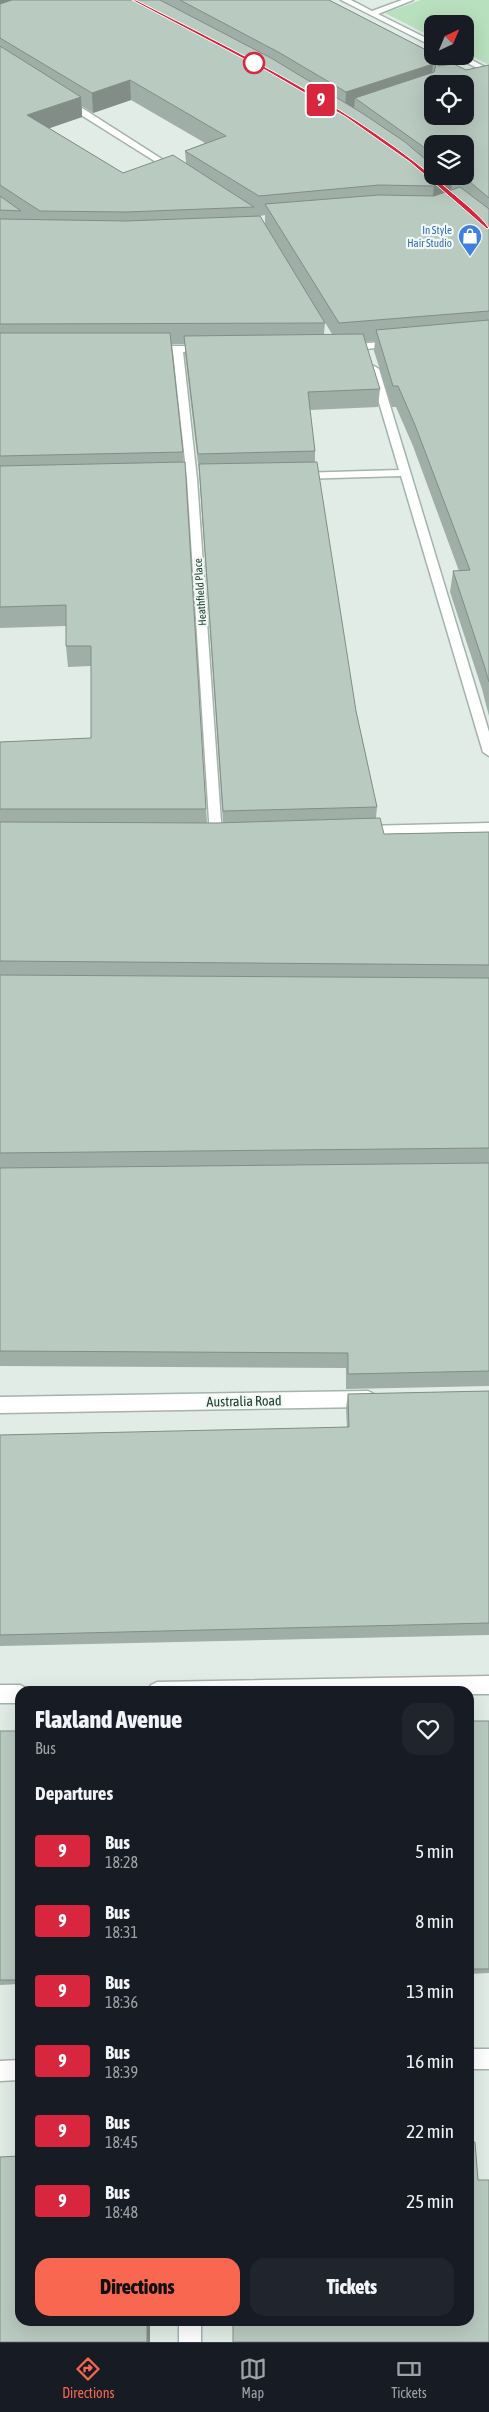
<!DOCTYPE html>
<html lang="en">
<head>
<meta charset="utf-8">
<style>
  :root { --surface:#171b24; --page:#20242c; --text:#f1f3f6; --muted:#9ea1a6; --line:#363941; --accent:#fa6751 }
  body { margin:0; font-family:"Asap Condensed",sans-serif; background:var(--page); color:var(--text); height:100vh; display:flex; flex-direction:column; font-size:19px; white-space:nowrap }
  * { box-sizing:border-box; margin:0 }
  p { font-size:16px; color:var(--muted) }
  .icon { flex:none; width:28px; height:28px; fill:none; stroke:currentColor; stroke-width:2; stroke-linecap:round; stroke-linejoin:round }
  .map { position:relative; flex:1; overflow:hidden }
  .details { position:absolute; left:15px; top:1686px; width:459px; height:640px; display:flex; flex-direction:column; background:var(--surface); border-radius:15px; box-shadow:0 5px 20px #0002 }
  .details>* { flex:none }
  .badge { padding:0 10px; border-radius:4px; font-size:18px; line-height:32px }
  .needle { width:32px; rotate:44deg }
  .tools { position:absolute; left:424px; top:15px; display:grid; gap:10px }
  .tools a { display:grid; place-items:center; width:50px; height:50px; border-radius:10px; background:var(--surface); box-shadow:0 5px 20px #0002; font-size:25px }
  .map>.badge { position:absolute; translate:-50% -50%; box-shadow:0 0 0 2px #fff }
  h2 { padding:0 20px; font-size:19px; line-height:45px }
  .round { display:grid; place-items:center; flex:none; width:52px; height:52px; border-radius:15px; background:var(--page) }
  .head { display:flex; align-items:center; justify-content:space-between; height:85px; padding:0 20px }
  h1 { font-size:24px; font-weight:800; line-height:38px }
  .button { display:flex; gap:10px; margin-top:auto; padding:10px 20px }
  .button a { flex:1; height:58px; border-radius:15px; background:var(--accent); color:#111; font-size:20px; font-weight:800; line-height:58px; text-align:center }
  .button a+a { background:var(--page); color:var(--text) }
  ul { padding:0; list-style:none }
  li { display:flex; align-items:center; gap:15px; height:70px; padding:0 20px }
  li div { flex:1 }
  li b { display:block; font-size:19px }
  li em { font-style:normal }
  li .badge { min-width:55px; font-weight:700; text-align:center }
  .tabs { display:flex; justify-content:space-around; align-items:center; height:70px; border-top:1px solid var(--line); background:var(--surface); font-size:14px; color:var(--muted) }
  .tabs a { display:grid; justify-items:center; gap:2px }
  .tabs .current { color:var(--accent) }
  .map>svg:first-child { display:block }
</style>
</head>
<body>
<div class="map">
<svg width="489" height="2342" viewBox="0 0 489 2342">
  <rect width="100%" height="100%" fill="#e1ece6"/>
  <path fill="#b8dfbe" d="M421 0H489V65L465 53V24H432V37L385 13Z"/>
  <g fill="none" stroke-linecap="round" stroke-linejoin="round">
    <g stroke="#a3b4ac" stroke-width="3">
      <path id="minor" d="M341 0H351L372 11 402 0H413L378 14 432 41V46Z
        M453 56H464L489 69V74Z
        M62 99H68L179 170 172 172 62 103Z
        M393 341 398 344 396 346 346 351 341 348 346 345Z
        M151 346H203L208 349 203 352H183L197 479 222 836 216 841 210 836 187 479 173 352 148 351 146 349Z
        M374 366 379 369 489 732V756L483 752 401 476 299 479 294 476 299 473 399 470 369 369Z
        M489 823V833L363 836 357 831 363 826Z
        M368 1391 374 1394 376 1399 374 1404 368 1407 0 1413V1397Z
        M489 1676V1694H469V1691H148L151 1685 157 1682Z
        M0 1685H20L26 1688 28 1691H20V1703H0Z
        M469 2049H489V2069H469Z
        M20 2060V2080L0 2081V2061Z
        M179 2321H201V2342H179Z"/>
    </g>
    <use href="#minor" fill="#fff" fill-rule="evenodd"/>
  </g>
  <path fill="#9faea6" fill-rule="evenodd" d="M0 0H329L446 60 445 65 466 70 489 65V716L482 689 450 592 453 571H459L413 446 396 407H392L374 351 375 341 365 342 380 389 378 407 310 410 315 451V462L356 711 377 807 376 818 384 834 489 832V1386L346 1389V1368L0 1366V742L91 738V666L68 667 66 646V626L0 628ZM131 100 205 143 185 151 186 163 123 173 49 128 82 117V106L93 113ZM432 144 465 176H432ZM265 215V224L260 216ZM284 256 332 334H324L325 323ZM172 344H185V354L199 472 223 823H207L183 452Z
    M489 1391V1635L0 1646V1435L347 1428 346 1408 348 1394Z
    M469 1721H489V1973L469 1974Z
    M0 1731H20V1984L0 1985Z"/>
  <path fill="#828d87" d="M0 0H52L0 16Z
    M446 60 444 79 436 82 438 63Z
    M433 64 431 83 355 98 354 109 345 112 346 92Z
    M130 80 131 100 93 113 92 93Z
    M81 97 82 117 30 135 27 115Z
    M452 181 450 201 432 206 434 186Z
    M147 2321H150V2342H147Z"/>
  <path fill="#b9cac1" stroke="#828d87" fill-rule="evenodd" d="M12 0H160L271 58 362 113 405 142 432 165V176H447L452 181 434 186 379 185 259 196 185 151 226 136 130 80 92 93 0 38V4Z
    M180 0H329L432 53V56H439L446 60 438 63V66L454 64 466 70 489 65V198L463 176H465V144H432V153L355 98 434 72 436 65 433 64 346 92 280 53ZM432 84H465V116H432Z
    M0 46 81 97 27 115 123 173 173 155 254 207 126 212 40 211 0 185Z
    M460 187 489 209V311L339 323 265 204 379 195 434 196Z
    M0 196 21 211 0 210Z
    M260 216 325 323 0 324V219L126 221Z
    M489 320V682L485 668 453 571 470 570 415 425 398 386H393L376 330Z
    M0 333H170L183 452 0 456Z
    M363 334 380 389 308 392 315 451 198 454 184 336Z
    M185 462 206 809H0V742L91 738V646H66V605L0 607V466Z
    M317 462 356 711 377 807 223 811 199 464Z
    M380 818 384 834 489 832V965L0 961V822L216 823Z
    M0 975 489 978V1148L0 1153Z
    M489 1163V1371L348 1374V1353L0 1351V1168Z
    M489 1391V1623L0 1635V1435L349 1427 348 1394Z
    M469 1721H489V1969H469Z
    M0 1731H20V1980H0Z
    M469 2142H475L478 2180H489V2342H233V2321H469Z
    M20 2156V2321H147V2342H0V2157Z"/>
  <path fill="#d7263d" stroke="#fff" d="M132 0H136C245 56 356 109 449 190 463 202 479 214 489 228L487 229 410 162 346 117 267 71Z"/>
  <defs>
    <g id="shop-pin" transform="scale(1.25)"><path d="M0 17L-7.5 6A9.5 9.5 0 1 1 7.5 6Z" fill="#3f7fe0" stroke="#f2f9f4"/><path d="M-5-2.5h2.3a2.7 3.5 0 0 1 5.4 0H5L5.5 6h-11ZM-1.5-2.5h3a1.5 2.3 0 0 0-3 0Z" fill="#fff"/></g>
  </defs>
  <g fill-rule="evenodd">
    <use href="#shop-pin" x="470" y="236"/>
  </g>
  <circle fill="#fff" stroke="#d7263d" stroke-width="2.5" cx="254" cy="63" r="10"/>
  <g text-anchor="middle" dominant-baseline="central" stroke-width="4.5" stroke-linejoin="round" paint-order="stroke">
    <g font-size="11" fill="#366cbe" stroke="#f2f9f4" text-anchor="end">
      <text x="452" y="230">In Style<tspan x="452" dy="13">Hair Studio</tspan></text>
    </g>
    <g font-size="11" fill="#203e32" stroke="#f2f9f4">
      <text transform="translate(200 592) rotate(-94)">Heathfield Place</text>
    </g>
    <g font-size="14" fill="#203e32" stroke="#f2f9f4">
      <text transform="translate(244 1401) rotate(-1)">Australia Road</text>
    </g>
  </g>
</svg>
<div class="tools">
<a><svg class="needle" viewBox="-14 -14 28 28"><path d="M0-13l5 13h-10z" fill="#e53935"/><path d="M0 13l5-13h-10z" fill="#9ea1a6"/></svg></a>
<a><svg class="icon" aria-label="locate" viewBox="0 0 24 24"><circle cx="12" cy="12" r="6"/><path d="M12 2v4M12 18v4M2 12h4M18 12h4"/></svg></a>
<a><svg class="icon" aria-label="layers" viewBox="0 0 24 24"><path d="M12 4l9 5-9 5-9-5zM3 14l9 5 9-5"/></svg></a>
</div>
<b class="badge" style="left:321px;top:100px;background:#d7263d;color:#fff">9</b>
<section class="details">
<div class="head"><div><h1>Flaxland Avenue</h1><p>Bus</p></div><a class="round"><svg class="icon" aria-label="heart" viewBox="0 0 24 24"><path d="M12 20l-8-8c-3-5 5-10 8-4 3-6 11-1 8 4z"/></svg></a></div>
<h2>Departures</h2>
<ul>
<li><span class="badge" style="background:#d7263d;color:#fff">9</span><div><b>Bus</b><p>18:28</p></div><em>5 min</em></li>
<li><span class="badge" style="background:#d7263d;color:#fff">9</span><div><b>Bus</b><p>18:31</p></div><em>8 min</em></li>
<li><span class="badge" style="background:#d7263d;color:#fff">9</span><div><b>Bus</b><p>18:36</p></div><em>13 min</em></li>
<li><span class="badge" style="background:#d7263d;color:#fff">9</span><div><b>Bus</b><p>18:39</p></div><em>16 min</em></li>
<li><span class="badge" style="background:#d7263d;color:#fff">9</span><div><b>Bus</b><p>18:45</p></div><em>22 min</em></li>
<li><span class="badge" style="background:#d7263d;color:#fff">9</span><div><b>Bus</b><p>18:48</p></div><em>25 min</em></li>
</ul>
<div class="button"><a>Directions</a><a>Tickets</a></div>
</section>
</div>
<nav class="tabs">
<a class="current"><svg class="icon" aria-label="directions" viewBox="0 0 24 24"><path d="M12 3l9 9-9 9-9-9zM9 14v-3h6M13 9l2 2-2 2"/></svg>Directions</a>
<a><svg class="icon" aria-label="map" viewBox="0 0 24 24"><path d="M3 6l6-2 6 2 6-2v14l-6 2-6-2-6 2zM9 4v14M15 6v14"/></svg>Map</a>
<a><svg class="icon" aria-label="tickets" viewBox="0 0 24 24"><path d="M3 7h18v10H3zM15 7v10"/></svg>Tickets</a>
</nav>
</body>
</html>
